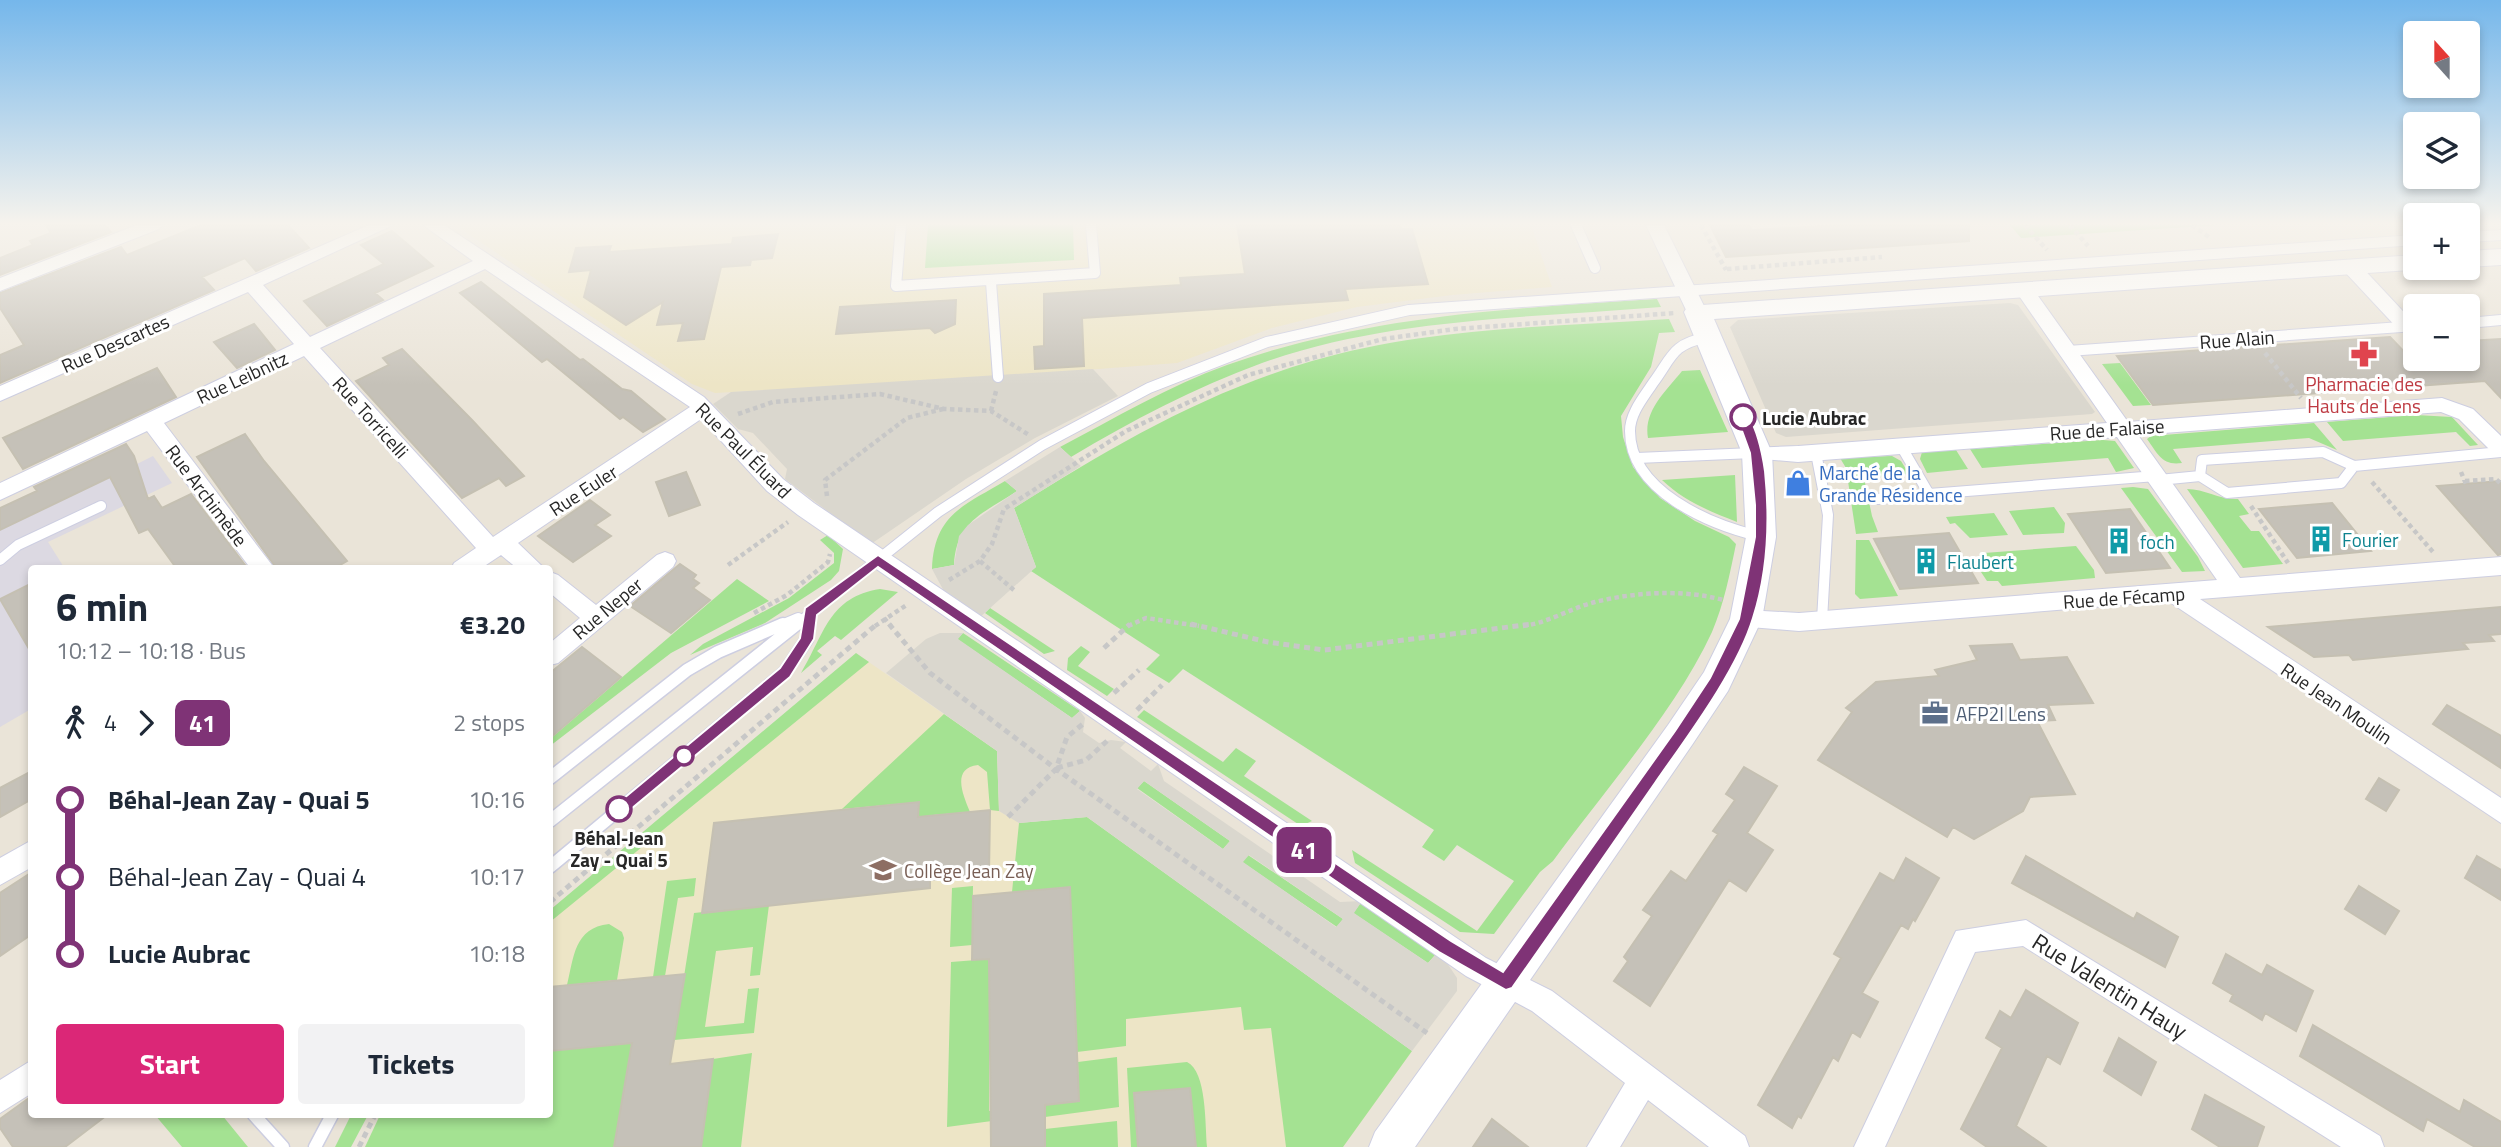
<!DOCTYPE html>
<html lang="en">
<head>
<meta charset="utf-8">
<style>
  :root { --surface:#fff; --page:#f2f2f3; --text:#1f2937; --muted:#747a83; --accent:#db2777 }
  body { margin:0; font-family:"Titillium Web",sans-serif; background:var(--page); color:var(--text); height:100vh; display:flex; flex-direction:column; font-size:26px; white-space:nowrap }
  * { box-sizing:border-box; margin:0 }
  p { font-size:23px; color:var(--muted) }
  .icon { flex:none; width:38px; height:38px; fill:none; stroke:currentColor; stroke-width:2; stroke-linecap:round; stroke-linejoin:round }
  .map { position:relative; flex:1; overflow:hidden }
  .details { position:absolute; left:28px; top:565px; width:525px; height:553px; display:flex; flex-direction:column; background:var(--surface); border-radius:7px; box-shadow:0 4px 10px #0003 }
  .details>* { flex:none }
  .badge { padding:0 14px; border-radius:10px; font-size:24px; line-height:46px }
  .needle { width:46px; rotate:339deg }
  .fabs { position:absolute; left:2403px; top:21px; display:grid; gap:14px }
  .fabs a { display:grid; place-items:center; width:77px; height:77px; border-radius:7px; background:var(--surface); box-shadow:0 4px 10px #0003; font-size:35px }
  .map>.badge { position:absolute; translate:-50% -50%; box-shadow:0 0 0 4px #fff }
  .legs { display:flex; align-items:center; gap:10px; height:77px; padding:0 28px; font-size:23px }
  .legs p { margin-inline-start:auto }
  .overview { display:flex; align-items:center; justify-content:space-between; height:119px; padding:0 28px }
  h1 { font-size:38px; font-weight:700; line-height:52px }
  .action { display:flex; gap:14px; margin-top:auto; padding:14px 28px }
  .action a { flex:1; height:80px; border-radius:7px; background:var(--accent); color:#fff; font-size:28px; font-weight:700; line-height:80px; text-align:center }
  .action a+a { background:var(--page); color:var(--text) }
  ul { padding:0 28px; list-style:none }
  li { display:flex; align-items:center; gap:24px; height:77px; font-size:26px }
  li i { display:grid; place-items:center; width:10px; height:100%; margin:0 9px; background:currentColor }
  li i::after { content:''; width:18px; height:18px; margin:-9px; border:5px solid; border-radius:50%; background:var(--surface) }
  li p { margin-inline-start:auto }
  li:first-child i { background:linear-gradient(#0000 50%,currentColor 0) }
  li:last-child i { background:linear-gradient(currentColor 50%,#0000 0) }
  .map>svg:first-child { display:block }
</style>
</head>
<body>
<div class="map">
<svg width="2501" height="1147" viewBox="0 0 2501 1147">
  <rect width="100%" height="100%" fill="#eae4d8"/>
  <path fill="#dcd9e2" d="M123 450 135 465 153 456 172 483 48 542 65 569H32L31 709 0 727V508Z"/>
  <path fill="#ede5c6" d="M455 225H1531L1552 287 1452 295 1357 307 1272 328 1177 363 955 380 715 393 692 384Z
    M863 658 997 751 999 811 1412 1051 1343 1147H451L550 1115V916Z"/>
  <path fill="#a4e292" d="M928 225H1073L1074 260 925 268Z
    M2010 225H2218L2021 238Z
    M1657 299 1661 307C1529 318 1388 318 1262 363 1194 388 1133 420 1071 457L1060 447C1115 418 1169 386 1227 365 1365 316 1512 308 1657 299Z
    M1669 319 1675 332 1659 333 1651 367 1621 416 1623 437 1633 467 1660 498 1695 521 1729 537 1736 544C1730 573 1724 604 1712 632 1676 710 1604 791 1553 861L1540 872 1494 934 1460 932 1355 863 1352 850 1477 931 1514 881 1457 845 1444 861 1422 847 1434 830 1183 669 1169 683 1146 669 1160 655 1031 571 1036 567 1014 508C1109 448 1203 393 1312 361 1427 327 1550 327 1669 319Z
    M2120 363 2151 405 2133 406 2102 364Z
    M1700 370 1728 432 1648 438C1643 411 1666 391 1682 371Z
    M2416 415 2452 417 2478 445 2470 446 2456 432 2343 441 2327 422Z
    M2314 423 2337 450 2309 438 2173 449 2182 463C2162 466 2158 454 2147 439L2151 436Z
    M2103 440 2115 441 2134 468 2116 472 2108 458 1982 468 1970 449Z
    M1956 450 1968 469 1927 473 1920 459 1922 452Z
    M1892 456 1901 461 1909 474 1864 478 1872 516 1878 532 1856 534 1846 468 1840 458Z
    M1735 475 1737 522C1709 511 1684 501 1662 480Z
    M1005 481 1017 491C984 513 956 521 954 565L932 569C934 515 963 506 1005 481Z
    M2133 487 2148 489 2198 557 2205 571 2182 572 2121 488Z
    M2187 489C2205 489 2220 500 2238 499L2249 514 2239 516 2251 531H2259L2283 564 2243 568Z
    M2054 507 2065 523 2064 533 2023 535 2009 511Z
    M1994 513 2008 535 1970 538 1955 523 1950 524 1946 517Z
    M828 535 843 549 839 571 831 580 765 623 690 655 703 644 789 598 834 563V553L820 540Z
    M1856 540H1869L1898 596 1860 599 1855 594Z
    M2076 546 2094 570 2095 578 2002 586 1998 581H1987L1975 563 1977 557 1984 553Z
    M737 579 769 601 671 653 550 746V739Z
    M880 589 898 592 841 640 835 636 817 651 822 655 801 673C825 633 829 597 880 589Z
    M990 608 1055 651 1044 654 985 613Z
    M963 633 1080 711 1072 718 957 639Z
    M1081 646 1090 652 1078 666 1114 689 1107 696 1067 670 1068 658Z
    M856 653 869 662 550 922V910Z
    M1144 710 1223 762 1236 748 1256 761 1244 776 1312 821 1301 826 1137 717Z
    M944 714 997 751 999 811 990 810 987 772 978 765C951 768 963 795 970 812L933 815 932 831 918 832 919 802 842 809Z
    M1144 781 1230 841 1223 849 1137 788Z
    M1087 817 1412 1051 1343 1147H1286L1271 1028 1244 1030 1241 1007 1126 1019V1046L1077 1052 1070 887 1012 892 1019 823Z
    M1248 855 1343 919 1337 927 1242 862Z
    M696 878 694 896 678 898 665 976 653 977 667 881Z
    M973 886 972 945 950 947 952 888Z
    M1362 901 1436 954 1428 963 1353 913Z
    M769 905 760 975 750 976 753 947 716 951 705 1027 744 1023 748 989 759 988 754 1033 674 1040 694 913Z
    M609 924 622 932 624 938 617 980 567 985C574 957 574 928 609 924Z
    M989 959V1111L1029 1107V1116L947 1127 951 962Z
    M654 1041 614 1147H365L380 1115H550V1051Z
    M752 1053 741 1147H701L713 1059Z
    M1117 1057 1119 1107 1045 1117V1105L1079 1101 1078 1062Z
    M1187 1062C1207 1071 1205 1126 1207 1147H1196L1190 1088 1134 1093 1138 1147H1131L1127 1068Z
    M155 1115H222L248 1147H182Z
    M351 1115H368L351 1147H335Z
    M1117 1121 1118 1147H1045V1129Z"/>
  <path fill="#dad7ce" fill-rule="evenodd" d="M2010 303 2018 305 2095 412 2092 414 1786 437 1776 433 1730 327 1738 320Z
    M1093 369 1118 396 1035 438 966 479 871 544 785 479 787 469 753 433 738 429 713 404 731 392Z
    M1060 447 1081 466 1014 508 1036 567 979 618 946 595 932 569 954 565 959 536 968 525 1017 491 1005 481Z
    M940 633H963L958 639 1072 718 1080 711 1085 718 1083 732 1099 743 1111 740 1126 742 1120 748 1151 771 1158 764 1164 781 1340 902 1362 901 1354 913 1428 963 1436 954 1447 963 1457 978V991L1412 1051 1087 817 1019 823 999 811 997 751 886 673 926 639ZM1144 781 1230 841 1223 849 1137 789ZM1249 855 1343 919 1336 927 1243 862Z"/>
  <path fill="#c5c1b8" stroke="#c5c0b2" stroke-width="2" d="M46 225H105L111 232 0 275V258L33 245 30 241 51 233Z
    M201 225H288L309 248 256 271 245 258 202 277 214 290 0 383V355L24 345 0 308V293L121 247 127 255Z
    M1237 225H1400L1401 229H1412L1428 284 1345 289 1348 300 1082 318 1084 366 1035 369 1034 347 1044 346V294L1181 285 1180 278 1245 274Z
    M1710 225H1749L1752 230 1842 225H1969V241L1726 257Z
    M392 231 433 266 375 293 383 300 327 326 304 301 384 264 361 245Z
    M778 234 772 258 751 260 750 265 721 267 704 339 678 341 683 323 657 325 663 302 626 325 584 297 591 270 569 272 576 248 611 246 609 252 732 244 733 238Z
    M481 282 580 360 583 359 622 389 631 391 665 419 643 432 623 417 620 419 547 359 542 362 460 293Z
    M956 300 955 324 935 333 930 328 836 334 840 307Z
    M254 324 275 350 237 368 214 342Z
    M2390 337 2411 359H2468V341L2501 339V398L2485 381 2153 405 2117 356Z
    M402 349 472 420 524 476 506 486 499 478 462 498 356 381 389 365 383 358Z
    M157 368 176 397 23 469 3 438Z
    M245 434 264 461 347 561 333 569H277L197 457Z
    M126 444 134 456 148 499 154 496 162 508 191 494 248 569H177L148 529 139 533 110 477 0 530V508L37 491 34 487Z
    M686 472 700 505 669 516 656 482Z
    M2501 481V554L2498 555 2437 486Z
    M590 500 610 515 595 525 611 536 573 562 538 536Z
    M2332 503 2371 551 2297 558 2259 509Z
    M2130 509 2170 568 2106 573 2068 514Z
    M1949 533 1978 583 1900 589 1874 539Z
    M680 564 696 575 693 579 699 583 693 588 710 600 671 633 630 606Z
    M32 583V654L0 599Z
    M2501 607V634L2489 635 2494 641 2463 643 2468 649 2353 660 2349 655 2314 657 2268 627Z
    M2012 644 2020 660 2067 657 2093 703 2048 705 2055 720 2037 721 2075 794 2030 797 2023 811 1974 839 1953 827 1947 837 1818 760 1852 712 1846 708 1876 682 1939 676 1935 670 1977 660 1970 646Z
    M582 647 621 677 550 738V673Z
    M2447 705 2501 736V768L2433 724Z
    M1744 767 1777 786 1747 833 1773 850 1746 891 1729 880 1650 1006 1614 981 1628 961 1624 957 1652 916 1643 910 1671 871 1686 881 1718 834 1713 831 1735 800 1726 794Z
    M32 771V799L0 817V788Z
    M2379 778 2399 790 2386 811 2366 799Z
    M919 802 918 817 990 810 989 874 930 880V888L702 913 714 823Z
    M2026 856 2134 919 2137 913 2178 937 2165 967 2012 883Z
    M2477 856 2501 870V900L2465 878Z
    M1906 858 1939 878 1915 921 1913 919 1908 929 1901 925 1862 993 1878 1002 1860 1037 1852 1032 1838 1061 1833 1057 1801 1118 1798 1116 1792 1128 1758 1105 1841 958 1834 954 1880 873 1894 881Z
    M32 872V934L0 956V893Z
    M2359 886 2399 911 2385 934 2345 909Z
    M1070 887 1079 1101 1045 1105V1147H991L989 959 972 960 973 896Z
    M2226 954 2262 975 2267 965 2313 991 2296 1031 2265 1013 2262 1020 2247 1011 2230 1001 2233 995 2213 983Z
    M685 974 670 1064 713 1059 701 1147H614L632 1043 550 1051V987Z
    M2026 990 2078 1023 2060 1064 2047 1056 2016 1126 2046 1147H1987L1961 1129 2002 1048 1986 1038 2000 1011 2011 1018Z
    M2313 1025 2460 1112 2464 1100 2501 1122V1147H2475L2427 1119 2423 1131 2300 1056Z
    M2119 1038 2156 1062 2141 1095 2104 1071Z
    M1190 1088 1196 1147H1138L1134 1093Z
    M2205 1095 2264 1127 2257 1147H2220L2192 1129Z
    M32 1096V1115H107L65 1147H13L0 1128V1119Z
    M1492 1119 1528 1147H1473Z"/>
  <g fill="none" stroke-linecap="round" stroke-linejoin="round">
    <g stroke="#cdcee1" stroke-width="12">
      <path id="lane-far1" d="M901 225 896 286 1095 273 1091 225
        M1576 225 1595 268
        M2468 237 2501 235
        M991 282 998 377
        M2468 323 2501 320
        M1707 337C1671 345 1673 356 1653 383 1644 397 1630 413 1630 431 1630 491 1709 524 1758 536
        M2068 351 2415 326
        M1901 446 1929 494 2156 476
        M1816 453 1828 515 1822 620
        M1637 458 1753 453
        M2200 476 2227 493 2341 483 2354 466
        M2159 480 2200 476 2202 460 2323 452 2354 466 2501 452
        M1878 499 1929 494
        M0 560 18 545 101 506
        M779 626 798 618
        M795 626 938 512 1042 445 1149 388 1267 342 1409 310 2415 240
        M808 626 810 612"/>
    </g>
    <g stroke="#cdcee1" stroke-width="15">
      <path id="lane" d="M550 778 687 670 718 652 783 624
        M550 821 797 624
        M550 867 785 672 807 639 809 624
        M254 1115 283 1147
        M315 1147 332 1115"/>
    </g>
    <g stroke="#cdcee1" stroke-width="2">
      <path id="street" d="M137 225H162L159 229 0 291V278Z
        M369 225H393L263 285 310 337 473 261 423 225H444L704 397 783 479 814 503 1486 958 1552 991 1745 1136 1749 1147H1709L1648 1100 1620 1147H1587L1625 1083 1532 1011 1466 976 798 515 767 491 701 419 518 543 545 569H518L501 555 480 569H451L454 563 476 548 304 356 164 423 275 569H251L147 431 0 500V483L294 344 248 292 0 401V386ZM485 269 690 407 493 537 320 348Z
        M1646 225H1664L1707 312 1704 316H1690L1687 312Z
        M2351 261 2358 263 2414 323V331H2400L2344 271 2342 267Z
        M2024 284 2031 286 2128 422 2442 398 2473 409 2501 436V456L2494 454 2459 419 2441 412 2138 435 2240 578 2501 557V575L2200 599 2501 798V823L2168 601 1799 631 1738 626 1734 619 1738 612 1746 610 1799 613 2217 580 2117 437 1798 462 1750 458 1746 453 1750 448 1798 446 2107 423 2015 290Z
        M665 552 673 555 676 561 673 567 558 663 550 665V643L580 618 550 593V572L558 575 596 605 657 555Z
        M32 840V867L0 885V858Z
        M2026 920 2380 1136 2384 1147H2341L2023 946 1975 952 1885 1147H1854L1956 931Z
        M32 1060V1093L0 1113V1080Z"/>
    </g>
    <g stroke="#cdcee1" stroke-width="2">
      <path id="secondary" d="M2501 249V265L2468 267V251Z
        M2415 255V268L2424 269 1714 319 1772 453 1776 537 1762 619 1728 691 1692 745 1415 1147H1369L1375 1132 1668 725 1704 672 1730 619 1746 537 1742 453 1684 312 1688 306Z"/>
    </g>
    <path stroke="#c7c7c7" stroke-width="4.5" stroke-dasharray="4.5 3.5" stroke-linecap="butt" d="M1701 225 1726 270
      M2025 225 2047 250
      M2070 225 2088 246
      M2192 225 2209 237
      M1727 269 1882 257
      M2265 353 2301 398
      M991 411 996 391
      M738 414 773 402 880 394 944 409 991 411 1029 435
      M2461 472 2466 484
      M2465 481 2496 479 2501 484
      M2372 482 2433 552
      M827 496 825 480 907 418 943 409
      M2251 506 2288 563
      M980 561 1015 591
      M728 565 788 522
      M949 580 980 561 992 544 1004 509 1126 431 1248 375 1383 339 1455 329 1675 313
      M754 613 787 595 828 562 830 554
      M884 618 891 626
      M875 626 908 604
      M1128 626 1146 618 1199 626
      M1523 626C1548 623 1571 608 1595 602 1636 592 1683 589 1723 600"/>
    <path stroke="#c7c7c7" stroke-width="5" stroke-dasharray="6 4.5" stroke-linecap="butt" d="M889 624 930 673 1056 769 1427 1033
      M1191 624 1268 642 1324 650 1533 624
      M1104 648 1130 624
      M1114 693 1139 670
      M1137 710 1162 685
      M1057 768 1086 760 1107 741
      M1008 817 1056 769 1067 737 1083 724
      M550 902 877 624
      M359 1147 375 1115"/>
    <use href="#lane-far1" stroke="#fff" stroke-width="10"/>
    <use href="#lane" stroke="#fff" stroke-width="12"/>
    <use href="#street" fill="#fff" fill-rule="evenodd"/>
    <use href="#secondary" fill="#fff" fill-rule="evenodd"/>
  </g>
  <linearGradient id="sky" x2="0" y2="1"><stop stop-color="#75b7eb"/><stop offset="0.58" stop-color="#f6f3ed"/><stop offset="1" stop-color="#f6f3ed" stop-opacity="0"/></linearGradient>
  <rect width="2501" height="385" fill="url(#sky)"/>
  <path fill="#7f3376" stroke="#fff" stroke-width="2" d="M1743 413C1756 418 1763 457 1765 471 1770 520 1768 571 1753 618 1737 671 1687 737 1655 783 1608 851 1560 920 1512 988L1506 990 1439 952 878 567 817 615 814 639 790 677 625 814 619 816 611 809 780 668 800 638 805 608 878 555 1451 941 1503 972 1675 731 1710 678 1739 619 1755 537V505L1750 453 1737 417Z"/>
  <defs>
    <g id="pharmacy-bare" transform="scale(2.1)"><path d="M-2-6h4v4h4v4h-4v4h-4v-4h-4v-4h4Z" fill="#e0444e" stroke="#fff" stroke-width="2.5" paint-order="stroke"/></g>
    <g id="shop-bare" transform="scale(2.1)"><path d="M-5-2.5h2.3a2.7 3.5 0 0 1 5.4 0H5L5.5 6h-11ZM-1.5-2.5h3a1.5 2.3 0 0 0-3 0Z" fill="#3f7fe0" stroke="#fff" stroke-width="2.5" paint-order="stroke"/></g>
    <g id="building-bare" transform="scale(2.1)"><path d="M-4-6H4V6H1V3H-1V6H-4ZM-2.5-4.3h1.7v1.8h-1.7ZM.8-4.3h1.7v1.8H.8ZM-2.5-1h1.7V.8h-1.7ZM.8-1h1.7V.8H.8Z" fill="#0f9aa8" stroke="#fff" stroke-width="2.5" paint-order="stroke"/></g>
    <g id="office-bare" transform="scale(2.1)"><path d="M-6-3h4V-5.5h4V-3h4V5H-6ZM-1-4.5V-3h2v-1.5ZM-6 0V1H6V0Z" fill="#5c6f8a" stroke="#fff" stroke-width="2.5" paint-order="stroke"/></g>
    <g id="school-bare" transform="scale(2.1)"><path d="M0-5L7-2L0 1L-7-2ZM-4 1L0 2.5L4 1V4Q0 6-4 4Z" fill="#8d6e63" stroke="#fff" stroke-width="2.5" paint-order="stroke"/></g>
  </defs>
  <g fill-rule="evenodd">
    <use href="#pharmacy-bare" x="2364" y="354"/>
    <use href="#shop-bare" x="1798" y="483"/>
    <use href="#building-bare" x="2321" y="539"/>
    <use href="#building-bare" x="2119" y="541"/>
    <use href="#building-bare" x="1926" y="561"/>
    <use href="#office-bare" x="1935" y="713"/>
    <use href="#school-bare" x="883" y="870"/>
  </g>
  <g fill="#fff" stroke="#7f3376" stroke-width="3.5">
    <circle cx="1743" cy="417" r="12"/>
    <circle cx="684" cy="756" r="9"/>
    <circle cx="619" cy="809" r="12"/>
  </g>
  <g text-anchor="middle" dominant-baseline="central" stroke-width="6" stroke-linejoin="round" paint-order="stroke">
    <g font-size="19" fill="#272727" stroke="#fff">
      <text transform="translate(2237 339) rotate(-4)">Rue Alain</text>
      <text transform="translate(115 343) rotate(-24)">Rue Descartes</text>
      <text transform="translate(242 377) rotate(-25)">Rue Leibnitz</text>
      <text transform="translate(371 417) rotate(48)">Rue Torricelli</text>
      <text transform="translate(2107 429) rotate(-4)">Rue de Falaise</text>
      <text transform="translate(744 450) rotate(45)">Rue Paul Éluard</text>
      <text transform="translate(583 490) rotate(-33)">Rue Euler</text>
      <text transform="translate(207 495) rotate(53)">Rue Archimède</text>
      <text transform="translate(2124 597) rotate(-4)">Rue de Fécamp</text>
      <text transform="translate(607 608) rotate(-40)">Rue Neper</text>
      <text transform="translate(2337 703) rotate(34)">Rue Jean Moulin</text>
    </g>
    <g font-size="19" fill="#be3a42" stroke="#fff">
      <text x="2364" y="383">Pharmacie des<tspan x="2364" dy="22">Hauts de Lens</tspan></text>
    </g>
    <g font-size="19" font-weight="bold" fill="#272727" stroke="#fff" text-anchor="start">
      <text x="1762" y="417">Lucie Aubrac</text>
      <text x="619" y="837" text-anchor="middle">Béhal-Jean<tspan x="619" dy="22">Zay - Quai 5</tspan></text>
    </g>
    <g font-size="19" fill="#366cbe" stroke="#fff" text-anchor="start">
      <text x="1819" y="472">Marché de la<tspan x="1819" dy="22">Grande Résidence</tspan></text>
    </g>
    <g font-size="19" fill="#0d838f" stroke="#fff" text-anchor="start">
      <text x="2342" y="539">Fourier</text>
      <text x="2140" y="541">foch</text>
      <text x="1947" y="561">Flaubert</text>
    </g>
    <g font-size="19" fill="#4e5e75" stroke="#fff" text-anchor="start">
      <text x="1956" y="713">AFP2I Lens</text>
    </g>
    <g font-size="19" fill="#785e54" stroke="#fff" text-anchor="start">
      <text x="904" y="870">Collège Jean Zay</text>
    </g>
    <g font-size="23" fill="#272727" stroke="#fff">
      <text transform="translate(2110 986) rotate(32)">Rue Valentin Hauy</text>
    </g>
  </g>
</svg>
<div class="fabs">
<a><svg class="needle" viewBox="-14 -14 28 28"><path d="M0-13l5 13h-10z" fill="#e53935"/><path d="M0 13l5-13h-10z" fill="#747a83"/></svg></a>
<a><svg class="icon" aria-label="layers" viewBox="0 0 24 24"><path d="M12 4l9 5-9 5-9-5zM3 14l9 5 9-5"/></svg></a>
<a>+</a>
<a>−</a>
</div>
<b class="badge" style="left:1304px;top:850px;background:#7f3376;color:#fff">41</b>
<section class="details">
<div class="overview"><div><h1>6 min</h1><p>10:12 – 10:18 · Bus</p></div><b>€3.20</b></div>
<div class="legs"><svg class="icon" aria-label="walk" viewBox="0 0 24 24"><circle cx="13" cy="4" r="2"/><path d="M13 8l-2 6 4 7M11 14l-3 7M7 12l3-4h3l4 4"/></svg>4<svg class="icon" aria-label="forward" viewBox="0 0 24 24"><path d="M9 5l7 7-7 7"/></svg><b class="badge" style="background:#7f3376;color:#fff">41</b><p>2 stops</p></div>
<ul>
<li><i style="color:#7f3376"></i><b>Béhal-Jean Zay - Quai 5</b><p>10:16</p></li>
<li><i style="color:#7f3376"></i><span>Béhal-Jean Zay - Quai 4</span><p>10:17</p></li>
<li><i style="color:#7f3376"></i><b>Lucie Aubrac</b><p>10:18</p></li>
</ul>
<div class="action"><a>Start</a><a>Tickets</a></div>
</section>
</div>
</body>
</html>
